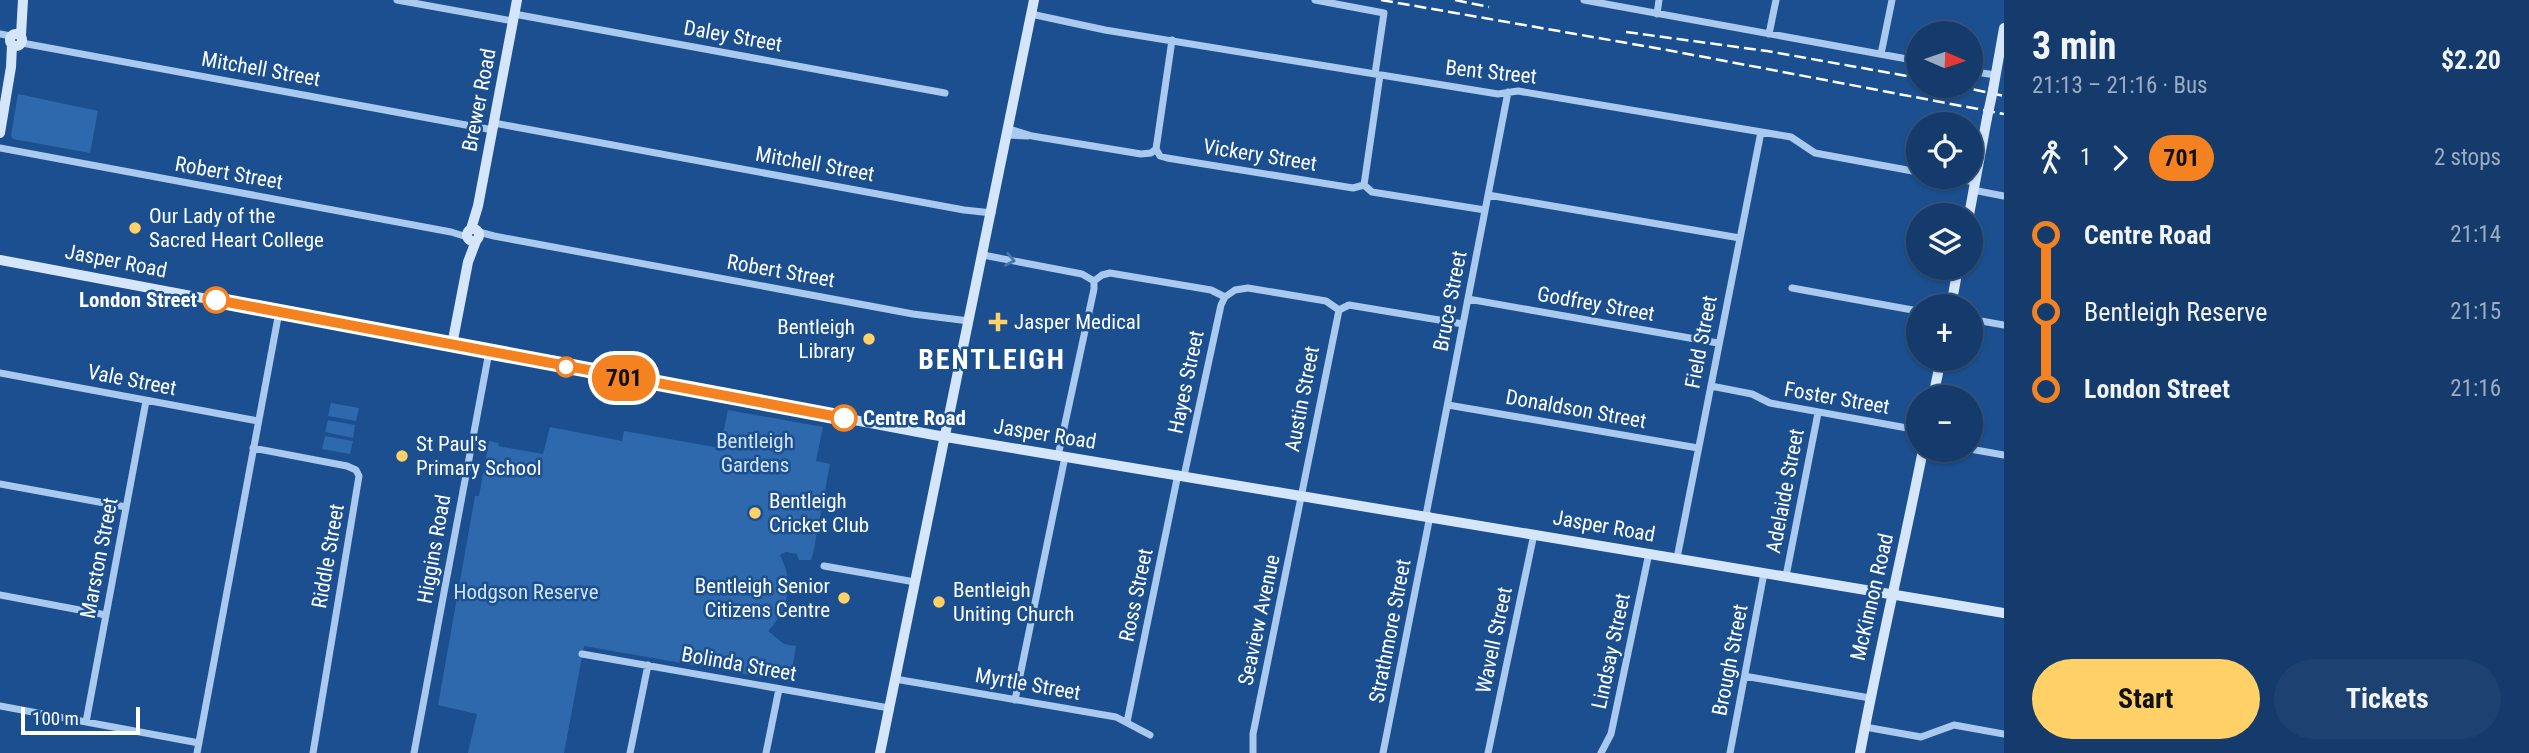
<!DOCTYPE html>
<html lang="en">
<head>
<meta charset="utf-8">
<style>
  :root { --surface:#143b6b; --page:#1d4271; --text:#f1f3f6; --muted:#9dadc1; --line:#33557e; --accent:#ffd166 }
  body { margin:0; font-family:"Roboto Condensed",sans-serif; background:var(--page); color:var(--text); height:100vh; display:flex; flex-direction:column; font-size:26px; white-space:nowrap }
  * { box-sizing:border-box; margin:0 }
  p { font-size:23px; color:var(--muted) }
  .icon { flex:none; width:38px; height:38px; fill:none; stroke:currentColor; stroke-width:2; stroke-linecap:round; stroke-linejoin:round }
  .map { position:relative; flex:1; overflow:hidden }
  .sheet { display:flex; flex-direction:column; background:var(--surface); width:525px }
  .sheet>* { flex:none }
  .badge { padding:0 14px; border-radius:23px; font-size:24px; line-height:46px }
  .needle { width:46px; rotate:92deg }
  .fabs { position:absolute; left:1906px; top:21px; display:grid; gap:14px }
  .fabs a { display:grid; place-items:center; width:77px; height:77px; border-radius:50%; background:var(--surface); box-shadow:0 2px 5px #0004,0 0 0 2px var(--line); font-size:35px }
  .scale { position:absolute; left:21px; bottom:18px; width:119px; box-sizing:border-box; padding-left:7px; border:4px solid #fff; border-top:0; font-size:19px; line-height:24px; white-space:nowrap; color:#fff; -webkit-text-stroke:5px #1b4f8f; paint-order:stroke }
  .map>.badge { position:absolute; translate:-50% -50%; box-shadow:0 0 0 4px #fff }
  .legs { display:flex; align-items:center; gap:10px; height:77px; padding:0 28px; font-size:23px }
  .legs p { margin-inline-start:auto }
  .headline { display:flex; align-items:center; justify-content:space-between; height:119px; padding:0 28px }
  h1 { font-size:38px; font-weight:700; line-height:52px }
  .cta { display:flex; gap:14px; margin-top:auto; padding:14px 28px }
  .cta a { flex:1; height:80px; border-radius:42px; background:var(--accent); color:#111; font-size:28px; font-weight:700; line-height:80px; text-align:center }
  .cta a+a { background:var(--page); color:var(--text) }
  ul { padding:0 28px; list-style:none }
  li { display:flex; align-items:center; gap:24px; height:77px; font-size:26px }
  li i { display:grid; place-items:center; width:10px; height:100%; margin:0 9px; background:currentColor }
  li i::after { content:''; width:18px; height:18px; margin:-9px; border:5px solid; border-radius:50%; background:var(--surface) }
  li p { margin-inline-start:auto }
  li:first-child i { background:linear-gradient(#0000 50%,currentColor 0) }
  li:last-child i { background:linear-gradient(currentColor 50%,#0000 0) }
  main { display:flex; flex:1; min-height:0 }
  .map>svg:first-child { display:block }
</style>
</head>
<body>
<main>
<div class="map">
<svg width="2004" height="753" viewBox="0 0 2004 753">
  <rect width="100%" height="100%" fill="#1b4f8f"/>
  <path fill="#2e69ad" d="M18 94 98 111 90 153 13 139 11 136Z
    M331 403 359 408 356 421 328 416Z
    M728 410 823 427 816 461 830 464 813 554 811 560H799L797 554 786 552 780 555C794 582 789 609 768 631L784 644 796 646 790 682 584 646 564 753H468L477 714 438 705 475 496H479L489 441 499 443 498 446 543 454 550 427 622 441 624 431 720 448Z
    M328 420 355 425 353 438 325 432Z
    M325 436 353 441 350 454 322 449Z"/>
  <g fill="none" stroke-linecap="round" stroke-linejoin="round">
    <path stroke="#a9c9ee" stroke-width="7" d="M397 0 513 21
      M1315 0 1384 13 1375 74
      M1584 0 1918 61
      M514 14 945 93
      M1031 14 1105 30 1498 94 1518 91 1791 137 1815 153 1918 172
      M1657 14 1659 0
      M0 34 11 36
      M1769 34 1776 0
      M22 43 493 130
      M1881 54 1892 0
      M1970 71 1995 75
      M494 123 964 210 992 213
      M1009 129 1032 136 1141 154 1151 153 1156 149
      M1008 135 1028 136
      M0 148 451 232 467 237
      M1156 149 1160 156 1167 158 1353 188 1364 185 1372 192 1485 210
      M1156 149 1172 40
      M1946 177 1975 182
      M1364 185 1380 75
      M1973 190 2004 196
      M1488 195 1740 238
      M479 232 494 236 913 314 969 321
      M983 255 1082 274 1094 281 1102 275 1110 273 1211 290 1225 297 1235 290 1248 288 1326 301 1339 310 1349 305 1463 324
      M1792 288 1918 311
      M1468 299 1718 343
      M1970 319 2004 325
      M0 373 258 421
      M1711 386 1752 394 1770 403 1918 430
      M1448 405 1698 448
      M253 448 347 466 356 470 359 476 313 753
      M1970 449 2004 455
      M1058 456 1094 289V281
      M1184 476 1221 305 1225 297
      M0 484 126 507
      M1426 515 1508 92
      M1677 558 1761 132
      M824 566 915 582
      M1786 576 1818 413
      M0 595 106 615
      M582 654 889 708
      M1744 676 1870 698
      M895 679 1116 717 1150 735
      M1015 700 1065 457
      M0 706 199 743
      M86 722 146 401
      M1127 722 1178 474
      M1865 727 1921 737 1954 725 2004 734
      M197 753 279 312
      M414 753 489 352
      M630 753 648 665
      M766 753 779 689
      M1253 753V734L1339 310
      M1383 753 1430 516
      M1488 753 1534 534
      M1601 753 1611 734 1649 553
      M1730 753 1764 573"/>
    <path stroke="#d6e6fa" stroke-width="10" d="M10 40a6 6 0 1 1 12 0a6 6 0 1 1-12 0Z
      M21 35 23 0
      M1993 90 2004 28
      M0 133 11 67 12 45
      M1969 215 1987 118
      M467 235a6 6 0 1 1 12 0a6 6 0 1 1-12 0Z
      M471 229 478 206 517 0
      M0 260 934 435 2004 613
      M1951 306 1958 268
      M452 345 468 262 476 241
      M1933 397 1941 359
      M880 753 1034 0
      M1860 753C1879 651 1903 551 1923 450"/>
    <path stroke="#fff" stroke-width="2.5" stroke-dasharray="12 5" stroke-linecap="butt" d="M1381 0 1667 50 2004 114
      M1455 0 1489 7
      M1626 32 1767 51 1918 78
      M1957 86 2004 96"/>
    <path stroke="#d6e6fa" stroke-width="10" d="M1987 118 1993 90"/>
  </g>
  <defs><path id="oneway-chevron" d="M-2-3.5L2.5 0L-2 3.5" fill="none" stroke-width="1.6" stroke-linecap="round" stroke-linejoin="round" transform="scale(1.75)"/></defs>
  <use stroke="#4674ac" href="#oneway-chevron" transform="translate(1010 260) rotate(11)"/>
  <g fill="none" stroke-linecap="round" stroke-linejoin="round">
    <g stroke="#fff" stroke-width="16">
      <path id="line-1" d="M216 300 844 418"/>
    </g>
    <use href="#line-1" stroke="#f58220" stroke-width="10"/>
  </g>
  <g fill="#ffd166" stroke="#1b4f8f" stroke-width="2.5">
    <circle cx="135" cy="228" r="7"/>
    <path d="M994.5 311.5h7v7h7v7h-7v7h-7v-7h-7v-7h7z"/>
    <circle cx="869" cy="339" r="7"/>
    <circle cx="402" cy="456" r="7"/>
    <circle cx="755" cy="513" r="7"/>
    <circle cx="844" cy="598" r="7"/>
    <circle cx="939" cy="602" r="7"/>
  </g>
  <g fill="#fff" stroke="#f58220" stroke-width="3.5">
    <circle cx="216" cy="300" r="12"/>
    <circle cx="566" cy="367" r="9"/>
    <circle cx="844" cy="418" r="12"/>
  </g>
  <g text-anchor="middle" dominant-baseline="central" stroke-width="5" stroke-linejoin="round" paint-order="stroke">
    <g font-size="21" fill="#fff" stroke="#1b4f8f">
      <text transform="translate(733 36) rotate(10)">Daley Street</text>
      <text transform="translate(261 69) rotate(10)">Mitchell Street</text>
      <text transform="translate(1491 72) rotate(6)">Bent Street</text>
      <text transform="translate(479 100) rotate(-79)">Brewer Road</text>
      <text transform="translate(1260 155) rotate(9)">Vickery Street</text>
      <text transform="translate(815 164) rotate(10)">Mitchell Street</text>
      <text transform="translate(229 173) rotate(10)">Robert Street</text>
      <text transform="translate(116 261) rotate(11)">Jasper Road</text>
      <text transform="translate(781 271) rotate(10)">Robert Street</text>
      <text transform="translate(1450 301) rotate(-79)">Bruce Street</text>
      <text transform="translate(1596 304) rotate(10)">Godfrey Street</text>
      <text transform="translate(1701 342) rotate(-79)">Field Street</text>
      <text transform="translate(132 380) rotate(11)">Vale Street</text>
      <text transform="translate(1186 382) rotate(-78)">Hayes Street</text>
      <text transform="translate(1837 398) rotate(10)">Foster Street</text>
      <text transform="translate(1302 399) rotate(-79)">Austin Street</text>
      <text transform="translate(1576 409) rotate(10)">Donaldson Street</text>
      <text transform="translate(1045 434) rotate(9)">Jasper Road</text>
      <text transform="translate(1785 491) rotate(-79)">Adelaide Street</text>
      <text transform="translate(1604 526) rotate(10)">Jasper Road</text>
      <text transform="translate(434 549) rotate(-80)">Higgins Road</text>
      <text transform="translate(328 556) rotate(-80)">Riddle Street</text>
      <text transform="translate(99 558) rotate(-79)">Marston Street</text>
      <text transform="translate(1136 595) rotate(-78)">Ross Street</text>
      <text transform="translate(1872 597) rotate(-77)">McKinnon Road</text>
      <text transform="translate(1259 620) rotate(-78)">Seaview Avenue</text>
      <text transform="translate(1390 631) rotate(-79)">Strathmore Street</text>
      <text transform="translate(1494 640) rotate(-78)">Wavell Street</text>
      <text transform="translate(1611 651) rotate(-78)">Lindsay Street</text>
      <text transform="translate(1730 660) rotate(-79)">Brough Street</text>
      <text transform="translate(739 664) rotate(10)">Bolinda Street</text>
      <text transform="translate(1028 684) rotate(10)">Myrtle Street</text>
    </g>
    <g font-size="21" fill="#fff" stroke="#1b4f8f" text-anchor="start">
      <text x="149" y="216">Our Lady of the<tspan x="149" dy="24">Sacred Heart College</tspan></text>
      <text x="1014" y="322">Jasper Medical</text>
      <text x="855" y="327" text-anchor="end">Bentleigh<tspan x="855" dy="24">Library</tspan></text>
      <text x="416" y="444">St Paul's<tspan x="416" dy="24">Primary School</tspan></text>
      <text x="769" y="501">Bentleigh<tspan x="769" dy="24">Cricket Club</tspan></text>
      <text x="830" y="586" text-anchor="end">Bentleigh Senior<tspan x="830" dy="24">Citizens Centre</tspan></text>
      <text x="953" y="590">Bentleigh<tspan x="953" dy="24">Uniting Church</tspan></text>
    </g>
    <g font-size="21" font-weight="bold" fill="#fff" stroke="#1b4f8f" text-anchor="end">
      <text x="197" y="300">London Street</text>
      <text x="863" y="418" text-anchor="start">Centre Road</text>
    </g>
    <g font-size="21" fill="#cfe3fa" stroke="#1b4f8f">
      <text x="755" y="441">Bentleigh<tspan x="755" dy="24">Gardens</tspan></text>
      <text x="526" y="592">Hodgson Reserve</text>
    </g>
    <g font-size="28" font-weight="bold" letter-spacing="2" fill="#fff" stroke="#1b4f8f">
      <text x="992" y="359">BENTLEIGH</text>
    </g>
  </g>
</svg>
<div class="fabs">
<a><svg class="needle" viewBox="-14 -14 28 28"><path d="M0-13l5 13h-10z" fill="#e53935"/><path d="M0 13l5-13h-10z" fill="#9dadc1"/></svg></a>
<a><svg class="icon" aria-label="locate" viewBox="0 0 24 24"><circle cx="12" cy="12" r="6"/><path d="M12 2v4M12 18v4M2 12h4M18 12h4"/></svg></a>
<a><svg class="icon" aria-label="layers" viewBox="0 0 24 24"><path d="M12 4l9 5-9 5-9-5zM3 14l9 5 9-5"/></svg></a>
<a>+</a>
<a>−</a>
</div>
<div class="scale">100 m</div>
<b class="badge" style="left:624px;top:378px;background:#f58220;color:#111">701</b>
</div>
<section class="sheet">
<div class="headline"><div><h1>3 min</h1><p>21:13 – 21:16 · Bus</p></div><b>$2.20</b></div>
<div class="legs"><svg class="icon" aria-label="walk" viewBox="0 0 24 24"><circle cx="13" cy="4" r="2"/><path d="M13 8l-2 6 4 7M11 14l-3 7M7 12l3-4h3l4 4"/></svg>1<svg class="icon" aria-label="forward" viewBox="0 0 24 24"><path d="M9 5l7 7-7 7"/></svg><b class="badge" style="background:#f58220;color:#111">701</b><p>2 stops</p></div>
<ul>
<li><i style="color:#f58220"></i><b>Centre Road</b><p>21:14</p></li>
<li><i style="color:#f58220"></i><span>Bentleigh Reserve</span><p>21:15</p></li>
<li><i style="color:#f58220"></i><b>London Street</b><p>21:16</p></li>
</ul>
<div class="cta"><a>Start</a><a>Tickets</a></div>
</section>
</main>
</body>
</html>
